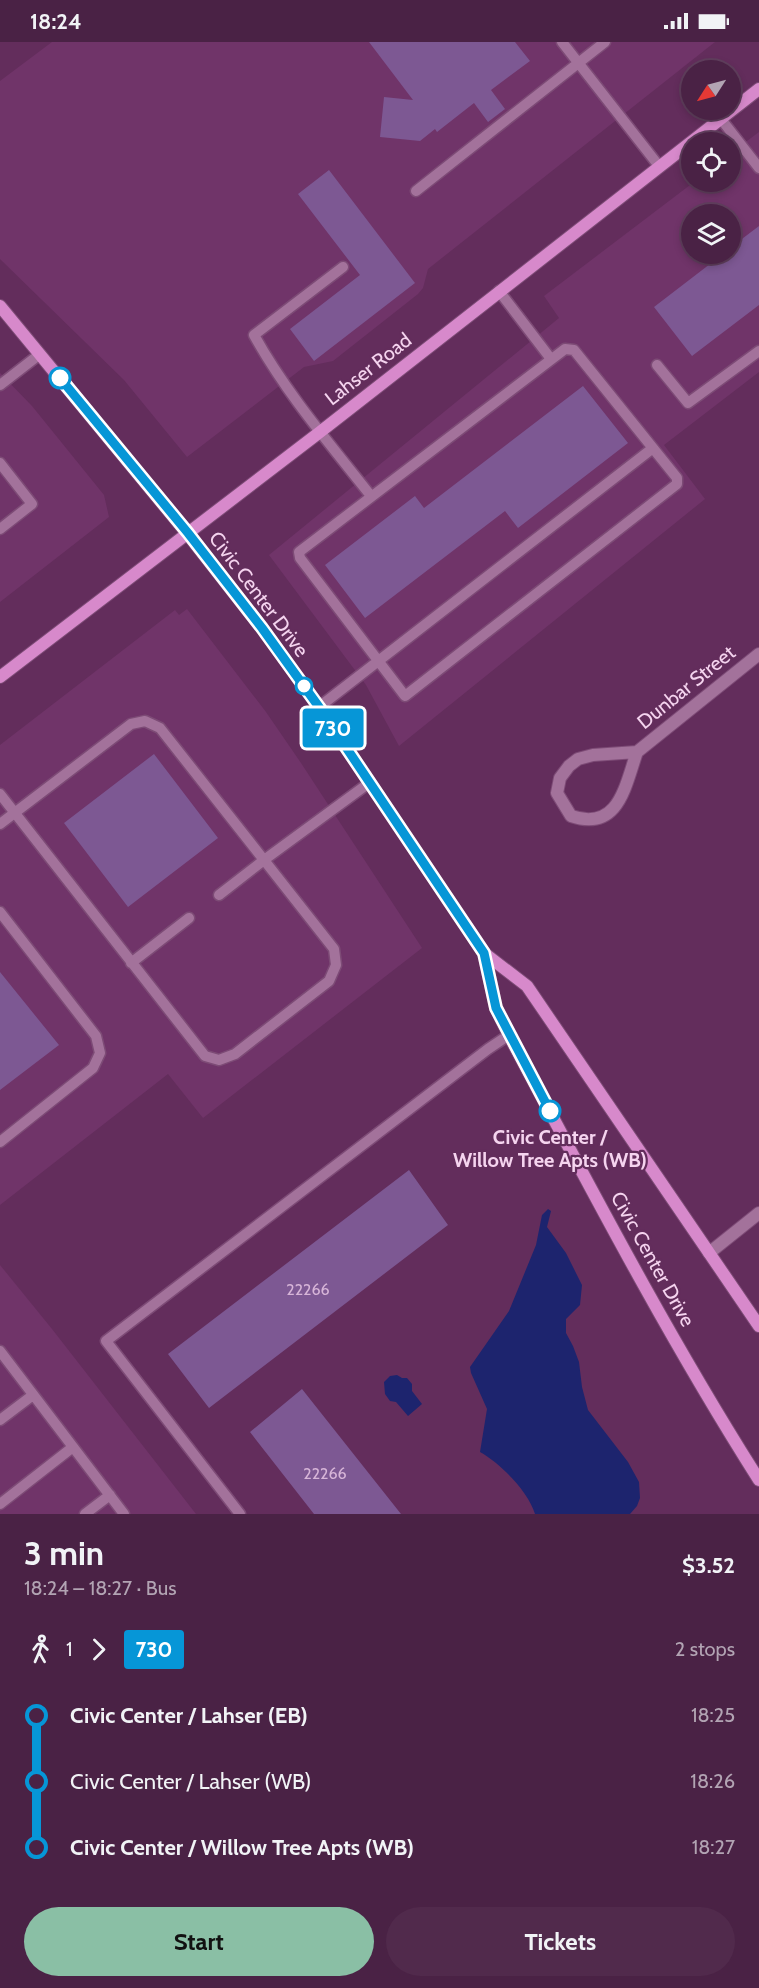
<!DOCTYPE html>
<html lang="en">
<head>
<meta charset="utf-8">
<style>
  :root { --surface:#4a2245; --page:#512a4c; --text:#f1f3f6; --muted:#b2a4b3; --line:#613f5e; --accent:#8abfa5 }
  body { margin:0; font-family:Cabin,sans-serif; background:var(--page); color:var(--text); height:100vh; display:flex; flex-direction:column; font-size:22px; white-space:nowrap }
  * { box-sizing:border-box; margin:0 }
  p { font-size:20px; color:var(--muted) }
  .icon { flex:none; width:33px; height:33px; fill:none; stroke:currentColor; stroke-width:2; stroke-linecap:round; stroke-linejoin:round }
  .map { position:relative; height:1472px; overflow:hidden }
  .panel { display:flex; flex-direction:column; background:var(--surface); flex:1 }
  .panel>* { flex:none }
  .badge { padding:0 12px; border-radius:4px; font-size:21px; line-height:39px }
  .needle { width:39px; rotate:234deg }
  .controls { position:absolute; left:681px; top:18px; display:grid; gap:12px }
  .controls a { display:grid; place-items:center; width:60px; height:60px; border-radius:50%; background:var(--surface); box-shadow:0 3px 9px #0003,0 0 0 2px var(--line); font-size:30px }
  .map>.badge { position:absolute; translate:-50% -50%; box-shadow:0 0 0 3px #fff }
  .legs { display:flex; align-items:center; gap:9px; height:66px; padding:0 24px; font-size:20px }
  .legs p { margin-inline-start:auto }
  .head { display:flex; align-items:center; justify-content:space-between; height:102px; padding:0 24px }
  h1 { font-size:33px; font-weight:700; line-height:45px }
  .button { display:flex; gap:12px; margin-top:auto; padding:12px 24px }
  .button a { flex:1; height:69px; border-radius:36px; background:var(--accent); color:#111; font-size:24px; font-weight:700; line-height:69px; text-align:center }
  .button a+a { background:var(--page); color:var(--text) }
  ul { padding:0 24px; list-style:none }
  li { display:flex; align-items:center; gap:21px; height:66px; font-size:22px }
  li i { display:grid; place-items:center; width:9px; height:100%; margin:0 8px; background:currentColor }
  li i::after { content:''; width:15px; height:15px; margin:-8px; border:4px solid; border-radius:50%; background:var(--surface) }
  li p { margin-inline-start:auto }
  li:first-child i { background:linear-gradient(#0000 50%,currentColor 0) }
  li:last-child i { background:linear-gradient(currentColor 50%,#0000 0) }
  .status { display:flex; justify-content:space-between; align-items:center; height:42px; padding:0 30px; background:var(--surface); direction:ltr }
  .status svg { height:16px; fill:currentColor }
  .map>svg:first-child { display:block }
</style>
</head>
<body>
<div class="status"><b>18:24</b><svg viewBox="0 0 49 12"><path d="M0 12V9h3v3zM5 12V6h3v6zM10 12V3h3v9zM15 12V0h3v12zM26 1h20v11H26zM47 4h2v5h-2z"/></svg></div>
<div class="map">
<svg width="759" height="1472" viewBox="0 0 759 1472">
  <rect width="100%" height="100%" fill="#632d5c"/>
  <path fill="#703469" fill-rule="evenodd" d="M52 0H715L428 227 423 246 418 252 333 319 304 325 187 415 124 338 0 217V39Z
    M759 90V330L664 403 705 457 399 704 366 643 269 513 559 276 544 254 694 140H730L731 111ZM692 172H730V212H692Z
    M0 331 32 364 104 453 109 475 0 560Z
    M187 567 266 670 301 721 422 906 203 1076 168 1032 0 1163V703L175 568 179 573Z
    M0 1223 52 1287 196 1472H0Z"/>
  <path fill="#1d246e" d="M548 1167 551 1169 547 1185 566 1211 582 1243 580 1263 566 1277V1291L573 1304 579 1320 582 1345 588 1368 628 1420 639 1440 640 1456 637 1464 630 1472H535C528 1449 500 1421 480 1410L487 1367 471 1331 470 1325 509 1269 536 1203 542 1173Z
    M397 1333 402 1336H407L412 1342V1349L422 1362 408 1374 396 1360 390 1359 385 1352 384 1340 390 1334Z"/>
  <path fill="#7d5893" d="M369 0H515L530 19 491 48 505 67 488 80 474 61 437 90 435 87 420 99 380 95 384 55 413 58Z
    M329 128 415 241 314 319 290 287 360 233 298 152Z
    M759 184V263L692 314 654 265 723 212H730V206Z
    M583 344 628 401 518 486 505 469 365 576 325 523 415 454 424 466Z
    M154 712 218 796 128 865 64 781Z
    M0 930 59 1003 0 1048Z
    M409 1128 448 1183 209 1366 168 1312Z
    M302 1347 401 1472H314L250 1390Z"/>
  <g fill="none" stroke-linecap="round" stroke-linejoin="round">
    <g stroke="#7d4b76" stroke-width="13">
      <path id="lane" d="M562 0 659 124
        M721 77 759 126
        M416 149 605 0
        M343 225 254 293C286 351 330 402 371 454
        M499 249 551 317
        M565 307 574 308 677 436V442L405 654 300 516 299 510Z
        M657 323 688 361 759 309
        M0 343 40 312
        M0 421 32 462 0 487
        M319 665 653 406
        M0 752 205 1014 219 1018 235 1012 329 939 336 923 334 907 264 818 369 741
        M0 782 131 682 145 679 160 686 264 818 219 853
        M0 870 96 994 100 1011 93 1026 0 1100
        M131 921 189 876
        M0 1309 124 1472
        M0 1378 33 1353
        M0 1462 73 1405
        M85 1472 110 1453
        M240 1472 106 1299 488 1007 509 993"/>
    </g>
    <g stroke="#7d4b76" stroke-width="14">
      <path id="street" d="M637 710C625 744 619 790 571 774L557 751 560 736 569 724 578 717 593 713 637 710 759 612
        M709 1211 759 1171"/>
    </g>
    <g stroke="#7d4b76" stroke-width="14">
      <path id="secondary" d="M0 264 187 491 262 586 319 665 484 911 527 944 759 1284
        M0 635 320 390 759 47
        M484 911 496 966 509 993C589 1143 668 1295 759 1438"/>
    </g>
    <use href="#lane" stroke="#a3729b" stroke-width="10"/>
    <use href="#street" stroke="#a3729b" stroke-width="12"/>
    <use href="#secondary" stroke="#d789cb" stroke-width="12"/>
  </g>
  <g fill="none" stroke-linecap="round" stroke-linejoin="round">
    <g stroke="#fff" stroke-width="14">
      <path id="line-1" d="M60 336 188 491 262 586 319 665 484 911 496 966 550 1069"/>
    </g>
    <use href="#line-1" stroke="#0696d7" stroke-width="9"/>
  </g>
  <g fill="#fff" stroke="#0696d7" stroke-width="3">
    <circle cx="60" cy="336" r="10"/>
    <circle cx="304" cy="644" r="8"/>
    <circle cx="550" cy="1069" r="10"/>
  </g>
  <g text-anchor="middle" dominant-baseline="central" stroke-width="4.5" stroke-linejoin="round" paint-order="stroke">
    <g font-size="16" fill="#d7b5d8">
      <text x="308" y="1247">22266</text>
      <text x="325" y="1431">22266</text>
    </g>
    <g font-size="20" fill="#f5d4ef" stroke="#632d5c">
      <text transform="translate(368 327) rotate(-38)">Lahser Road</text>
      <text transform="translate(259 552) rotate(53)">Civic Center Drive</text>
      <text transform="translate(686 645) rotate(-39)">Dunbar Street</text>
      <text transform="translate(653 1217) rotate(61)">Civic Center Drive</text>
    </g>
    <g font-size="20" font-weight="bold" fill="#f5d4ef" stroke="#632d5c">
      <text x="550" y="1095">Civic Center /<tspan x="550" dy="23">Willow Tree Apts (WB)</tspan></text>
    </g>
  </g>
</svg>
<div class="controls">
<a><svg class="needle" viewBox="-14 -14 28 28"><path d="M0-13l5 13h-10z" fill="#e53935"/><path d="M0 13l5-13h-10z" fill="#b2a4b3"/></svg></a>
<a><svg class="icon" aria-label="locate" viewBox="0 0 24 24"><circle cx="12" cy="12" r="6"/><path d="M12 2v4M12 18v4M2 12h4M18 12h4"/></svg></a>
<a><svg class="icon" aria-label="layers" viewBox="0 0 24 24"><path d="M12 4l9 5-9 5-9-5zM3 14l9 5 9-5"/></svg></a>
</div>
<b class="badge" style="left:333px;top:686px;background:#0696d7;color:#fff">730</b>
</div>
<section class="panel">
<div class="head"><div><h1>3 min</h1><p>18:24 – 18:27 · Bus</p></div><b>$3.52</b></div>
<div class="legs"><svg class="icon" aria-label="walk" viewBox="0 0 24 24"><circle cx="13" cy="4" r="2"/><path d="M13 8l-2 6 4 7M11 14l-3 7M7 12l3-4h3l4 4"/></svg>1<svg class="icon" aria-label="forward" viewBox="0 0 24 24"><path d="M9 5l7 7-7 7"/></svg><b class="badge" style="background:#0696d7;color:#fff">730</b><p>2 stops</p></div>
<ul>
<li><i style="color:#0696d7"></i><b>Civic Center / Lahser (EB)</b><p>18:25</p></li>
<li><i style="color:#0696d7"></i><span>Civic Center / Lahser (WB)</span><p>18:26</p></li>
<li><i style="color:#0696d7"></i><b>Civic Center / Willow Tree Apts (WB)</b><p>18:27</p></li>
</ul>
<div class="button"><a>Start</a><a>Tickets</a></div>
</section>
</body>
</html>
